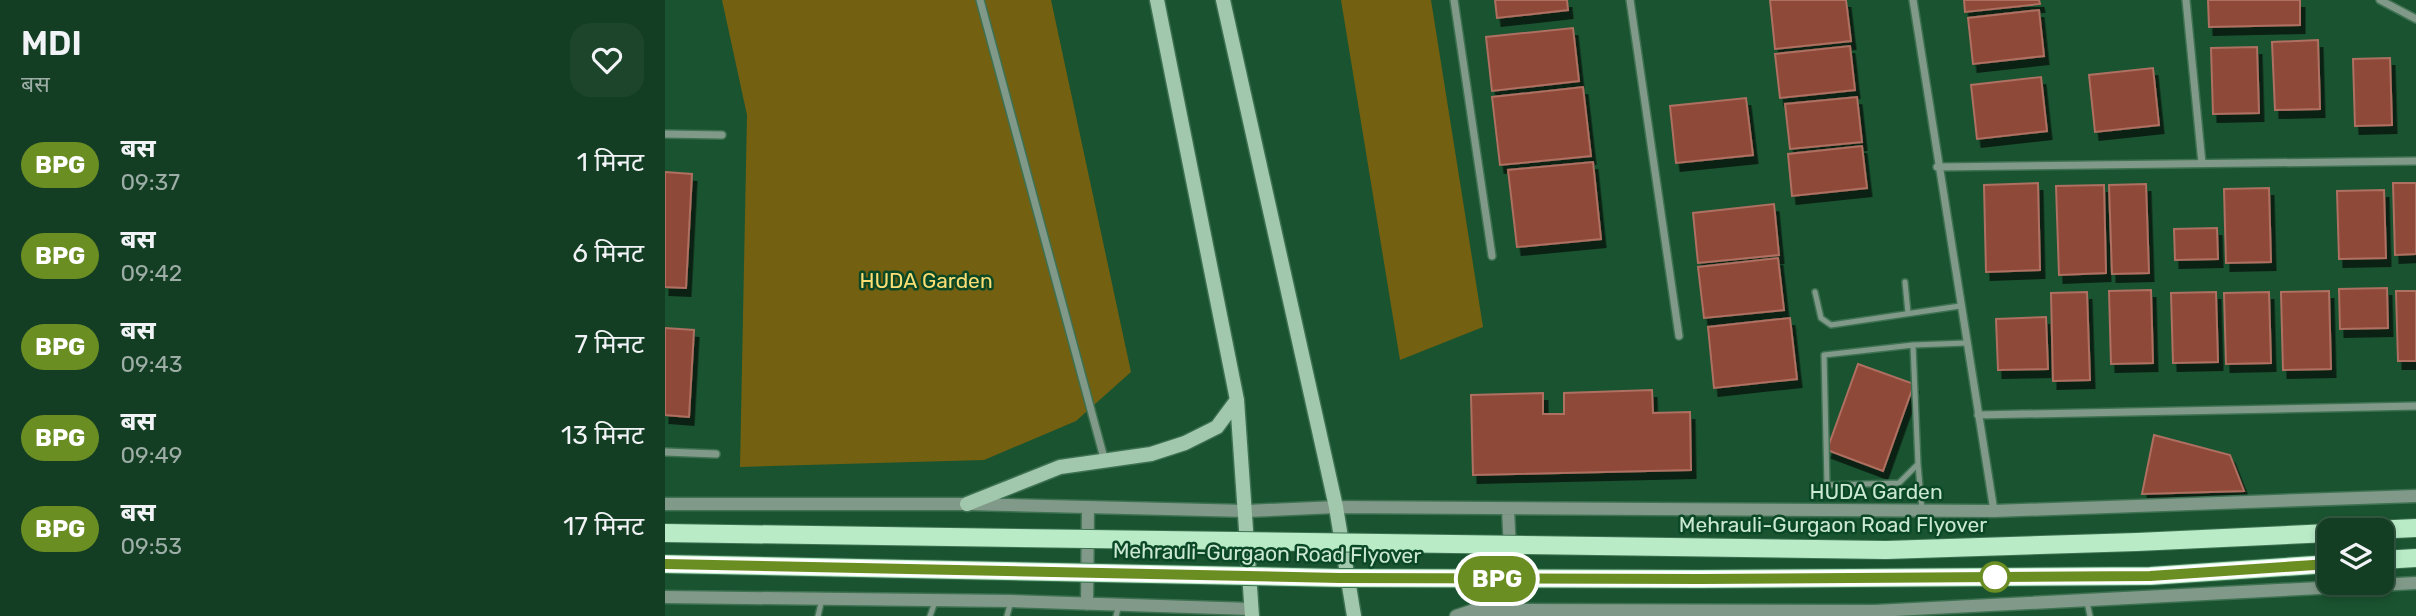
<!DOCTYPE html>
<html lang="hi">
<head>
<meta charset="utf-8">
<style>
  :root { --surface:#143e24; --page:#1d452c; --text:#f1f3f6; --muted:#9daea6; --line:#335741 }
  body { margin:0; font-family:Rubik,"Noto Sans Devanagari",sans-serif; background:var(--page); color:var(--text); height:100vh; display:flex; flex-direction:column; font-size:26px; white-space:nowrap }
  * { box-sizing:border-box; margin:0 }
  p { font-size:23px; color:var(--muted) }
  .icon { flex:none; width:38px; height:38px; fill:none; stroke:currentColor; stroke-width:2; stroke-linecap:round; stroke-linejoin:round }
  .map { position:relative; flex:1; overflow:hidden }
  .drawer { display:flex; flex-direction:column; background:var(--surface); width:665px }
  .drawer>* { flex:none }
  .badge { padding:0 14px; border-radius:23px; font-size:24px; line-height:46px }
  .fabs { position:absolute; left:1652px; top:518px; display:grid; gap:14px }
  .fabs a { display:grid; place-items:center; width:77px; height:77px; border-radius:14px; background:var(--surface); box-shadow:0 4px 10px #0003,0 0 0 2px var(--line); font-size:35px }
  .map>.badge { position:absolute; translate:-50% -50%; box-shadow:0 0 0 4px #fff }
  .round { display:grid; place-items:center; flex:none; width:74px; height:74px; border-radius:21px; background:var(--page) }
  .overview { display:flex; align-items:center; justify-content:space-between; height:119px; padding:0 21px }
  h1 { font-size:33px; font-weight:600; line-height:52px }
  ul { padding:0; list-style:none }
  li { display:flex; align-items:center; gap:21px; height:91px; padding:0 21px }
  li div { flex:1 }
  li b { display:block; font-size:26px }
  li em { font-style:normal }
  li .badge { min-width:77px; font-weight:700; text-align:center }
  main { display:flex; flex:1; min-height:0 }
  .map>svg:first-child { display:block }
</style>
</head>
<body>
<main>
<section class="drawer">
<div class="overview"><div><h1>MDI</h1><p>बस</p></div><a class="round"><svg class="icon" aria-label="heart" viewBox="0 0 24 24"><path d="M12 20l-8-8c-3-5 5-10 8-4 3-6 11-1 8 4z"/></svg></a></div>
<ul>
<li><span class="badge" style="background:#6b8e23;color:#fff">BPG</span><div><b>बस</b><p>09:37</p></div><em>1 मिनट</em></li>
<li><span class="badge" style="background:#6b8e23;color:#fff">BPG</span><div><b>बस</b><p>09:42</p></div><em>6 मिनट</em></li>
<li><span class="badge" style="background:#6b8e23;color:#fff">BPG</span><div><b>बस</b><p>09:43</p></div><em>7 मिनट</em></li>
<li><span class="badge" style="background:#6b8e23;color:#fff">BPG</span><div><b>बस</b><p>09:49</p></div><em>13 मिनट</em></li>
<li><span class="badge" style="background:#6b8e23;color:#fff">BPG</span><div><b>बस</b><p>09:53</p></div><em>17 मिनट</em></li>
</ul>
</section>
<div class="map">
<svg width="1751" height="616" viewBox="0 0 1751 616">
  <defs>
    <filter id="shadow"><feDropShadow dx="4.5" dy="8" stdDeviation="0" flood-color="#0009"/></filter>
  </defs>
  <rect width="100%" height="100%" fill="#1a5330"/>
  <path fill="#746011" d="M57 0H386L466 372 411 421 319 460 75 467 82 115Z
    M676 0H766L818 327 735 360Z"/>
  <path fill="#8f4839" stroke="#ae6f61" stroke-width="2" filter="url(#shadow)" d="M830 0H902L903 10 832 18Z
    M1105 0H1181L1186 41 1110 49Z
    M1299 0H1374L1375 4 1300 12Z
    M1543 0H1635V25L1544 27Z
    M1374 10 1379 56 1308 64 1303 18Z
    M908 28 914 81 827 91 821 37Z
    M1653 40 1655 109 1610 110 1607 42Z
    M1185 46 1190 90 1115 98 1110 54Z
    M1592 47 1594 113 1548 114 1546 48Z
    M1725 58 1727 125 1690 126 1688 59Z
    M1488 68 1494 125 1430 132 1424 75Z
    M1376 77 1382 131 1312 139 1306 85Z
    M918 87 926 156 835 165 827 97Z
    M1192 97 1197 142 1125 149 1120 104Z
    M1081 98 1088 155 1011 163 1005 106Z
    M1197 146 1202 188 1127 196 1123 154Z
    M928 162 936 239 852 247 843 170Z
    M0 172 27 174 21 288 0 287Z
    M1373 183 1375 270 1321 272 1319 185Z
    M1728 183H1751V254L1730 255Z
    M1481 184 1484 273 1447 274 1444 185Z
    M1439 185 1441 273 1394 275 1391 186Z
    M1604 188 1606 262 1561 263 1559 189Z
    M1719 190 1721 258 1674 259 1672 191Z
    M1109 204 1114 255 1033 263 1028 213Z
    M1552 228 1553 259 1510 260 1509 229Z
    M1113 258 1119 310 1039 318 1033 267Z
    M1722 288 1723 328 1675 329 1674 289Z
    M1486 290 1488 363 1446 364 1444 291Z
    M1664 291 1666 369 1618 370 1616 292Z
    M1731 291H1751V361H1733Z
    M1422 292 1425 380 1388 381 1386 293Z
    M1551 292 1553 362 1508 363 1506 293Z
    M1604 292 1606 363 1561 364 1559 293Z
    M1381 317 1383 369 1333 370 1331 319Z
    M1125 318 1132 379 1049 388 1043 327Z
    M0 328 29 330 24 417 0 415Z
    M1193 364 1249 384 1218 471 1162 450Z
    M987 390 988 413 1025 412 1026 470 808 475 806 395 878 393V414H899V393Z
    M1489 435 1565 455 1579 491 1477 494Z"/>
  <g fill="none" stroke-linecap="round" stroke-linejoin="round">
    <g stroke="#3d7151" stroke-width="8">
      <path id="service" d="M1240 282 1243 313
        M1150 292 1156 318 1166 325 1295 306
        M1248 345 1253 464 1234 483 1162 485 1159 355Z
        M1248 345 1301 343
        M1253 464 1257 510
        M1422 602 1425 616
        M153 616 157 599
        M265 616 270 602
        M342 616 346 601
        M451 616 454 605"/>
    </g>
    <g stroke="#3d7151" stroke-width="10">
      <path id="minor" d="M315 0 439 458
        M789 0 827 256
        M965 0 1014 336
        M1248 0 1329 511
        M1521 0 1537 163
        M1715 0 1751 19
        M0 134 57 135
        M1272 167 1751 161
        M1313 415 1751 406
        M0 452 51 454"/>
    </g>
    <g stroke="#3d7151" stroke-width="15">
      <path id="tertiary" d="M0 504H302L582 511 671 507 1329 511 1751 496
        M843 509 848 611
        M0 597 346 601 586 609
        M422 604 423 507
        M791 616 809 610 1210 611 1751 583"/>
    </g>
    <g stroke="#3d7151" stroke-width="17">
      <path id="secondary" d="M492 0 572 400 587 616
        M558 0 671 507 689 616
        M302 504 395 467 486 454 520 443 552 427 572 400"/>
    </g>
    <g stroke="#3d7151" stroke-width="20">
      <path id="primary" d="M1708 530 1751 528
        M1717 560 1751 558"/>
    </g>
    <use href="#service" stroke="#819988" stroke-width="5"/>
    <use href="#minor" stroke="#819988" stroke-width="7"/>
    <use href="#tertiary" stroke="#819988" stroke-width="12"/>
    <use href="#secondary" stroke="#a1c8ac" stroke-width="14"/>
    <use href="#primary" stroke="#b9ebc7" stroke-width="18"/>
    <g stroke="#3d7151" stroke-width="20" stroke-linecap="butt">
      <path id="primary-bridge" d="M0 533 1221 550 1472 542 1664 533
        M0 564 675 578 1035 579 1485 576 1664 564"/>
    </g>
    <use href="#primary-bridge" stroke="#b9ebc7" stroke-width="18"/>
  </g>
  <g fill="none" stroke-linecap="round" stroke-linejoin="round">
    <g stroke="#fff" stroke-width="16">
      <path id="line" d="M0 564 675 578 1035 579 1485 576 1664 564"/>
    </g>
    <use href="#line" stroke="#6b8e23" stroke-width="10"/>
  </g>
  <circle fill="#fff" stroke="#6b8e23" stroke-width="3.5" cx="1330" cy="577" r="14"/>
  <g text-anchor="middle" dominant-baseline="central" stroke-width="5" stroke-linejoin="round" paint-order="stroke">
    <g font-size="21" fill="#fdde74" stroke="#0b4826">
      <text x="261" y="280">HUDA Garden</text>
    </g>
    <g font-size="21" fill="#cbe8d3" stroke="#0b4826">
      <text x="1211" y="491">HUDA Garden</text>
      <text x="1168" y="524">Mehrauli-Gurgaon Road Flyover</text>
      <text transform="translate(602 553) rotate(1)">Mehrauli-Gurgaon Road Flyover</text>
    </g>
  </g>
</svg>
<div class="fabs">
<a><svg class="icon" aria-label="layers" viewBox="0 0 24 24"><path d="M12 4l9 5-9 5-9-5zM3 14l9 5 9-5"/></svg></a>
</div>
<b class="badge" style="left:832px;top:579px;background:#6b8e23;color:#fff">BPG</b>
</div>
</main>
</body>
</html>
